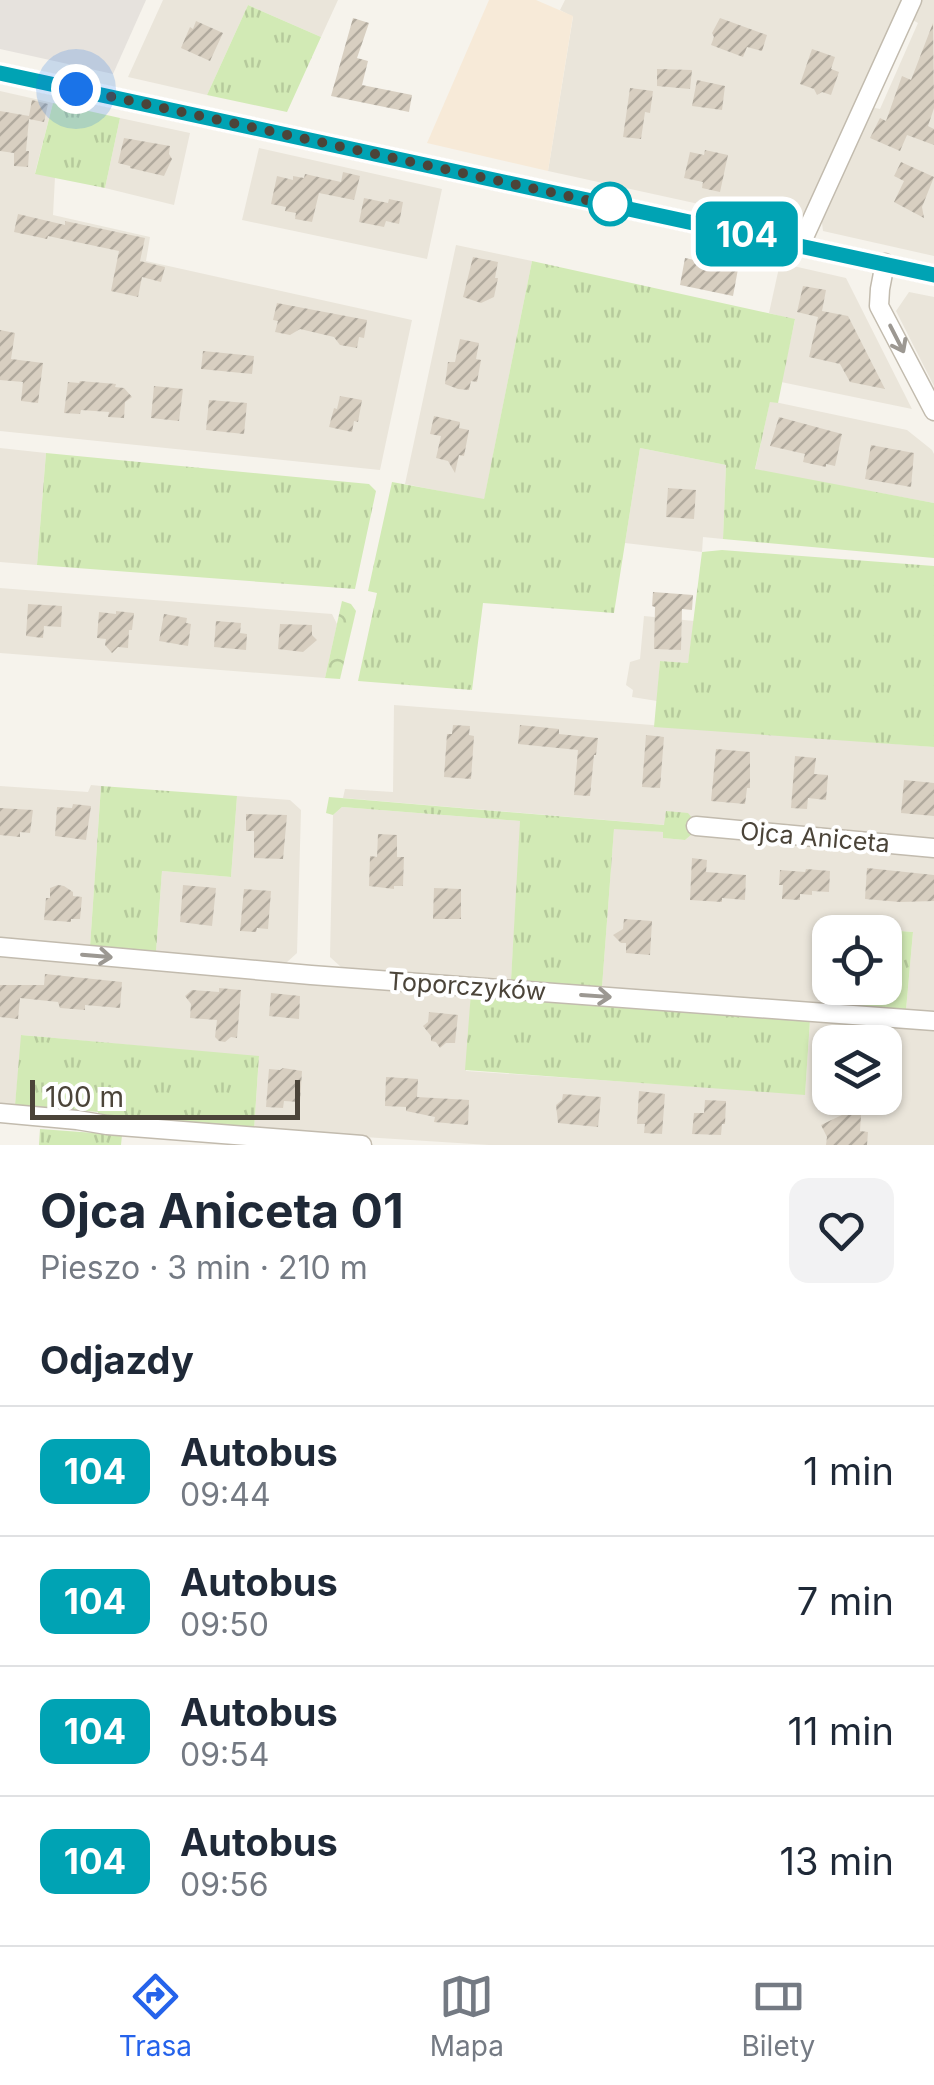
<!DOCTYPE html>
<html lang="pl">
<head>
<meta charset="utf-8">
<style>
  :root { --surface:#fff; --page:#f2f2f3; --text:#1f2937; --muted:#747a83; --line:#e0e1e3; --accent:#2563eb }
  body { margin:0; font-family:Inter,sans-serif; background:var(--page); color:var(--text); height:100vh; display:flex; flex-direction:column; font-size:38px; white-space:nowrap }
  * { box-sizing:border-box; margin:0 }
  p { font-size:32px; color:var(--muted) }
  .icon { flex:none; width:55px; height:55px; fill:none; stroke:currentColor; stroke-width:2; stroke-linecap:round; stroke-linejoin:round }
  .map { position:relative; height:1145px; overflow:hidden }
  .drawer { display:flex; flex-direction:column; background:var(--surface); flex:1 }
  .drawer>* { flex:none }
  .badge { padding:0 20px; border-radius:15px; font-size:35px; line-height:65px }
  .controls { position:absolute; left:812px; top:915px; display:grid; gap:20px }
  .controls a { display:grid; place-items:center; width:90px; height:90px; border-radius:20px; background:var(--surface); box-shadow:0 2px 8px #0004; font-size:50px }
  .scale { position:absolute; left:30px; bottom:25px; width:270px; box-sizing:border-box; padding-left:10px; border:5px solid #4b4439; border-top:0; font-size:28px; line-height:35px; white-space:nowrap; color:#4b4439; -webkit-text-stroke:8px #fff; paint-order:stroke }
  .you { position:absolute; width:50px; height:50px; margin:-25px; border:8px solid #fff; border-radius:50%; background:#1a73e8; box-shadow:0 0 0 15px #1a73e833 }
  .map>.badge { position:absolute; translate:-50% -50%; box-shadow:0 0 0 5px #fff }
  h2 { padding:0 40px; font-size:38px; line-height:90px }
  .round { display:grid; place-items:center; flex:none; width:105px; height:105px; border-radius:20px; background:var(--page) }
  .head { display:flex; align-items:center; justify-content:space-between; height:170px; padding:0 40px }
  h1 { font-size:48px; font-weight:700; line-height:75px }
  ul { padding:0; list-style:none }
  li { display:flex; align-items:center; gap:30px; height:130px; padding:0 40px; border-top:2px solid var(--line) }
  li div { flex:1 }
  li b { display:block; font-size:38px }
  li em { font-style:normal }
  li .badge { min-width:110px; font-weight:700; text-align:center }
  .dock { display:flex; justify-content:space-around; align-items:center; height:140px; border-top:2px solid var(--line); background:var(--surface); font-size:28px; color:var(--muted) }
  .dock a { display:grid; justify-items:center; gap:5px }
  .dock .active { color:var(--accent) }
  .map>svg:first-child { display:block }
</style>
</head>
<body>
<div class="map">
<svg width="934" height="1145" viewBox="0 0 934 1145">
  <defs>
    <pattern id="grass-tufts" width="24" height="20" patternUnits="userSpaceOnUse" patternTransform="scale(2.5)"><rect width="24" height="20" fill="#d2eab5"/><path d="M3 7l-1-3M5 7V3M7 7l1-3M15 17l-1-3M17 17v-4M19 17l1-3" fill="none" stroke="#b6ca9c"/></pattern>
    <pattern id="forest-crowns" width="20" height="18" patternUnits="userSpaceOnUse" patternTransform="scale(2.5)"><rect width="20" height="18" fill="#d2eab5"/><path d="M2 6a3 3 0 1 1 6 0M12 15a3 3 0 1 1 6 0" fill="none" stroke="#b6ca9c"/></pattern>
    <pattern id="building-hatch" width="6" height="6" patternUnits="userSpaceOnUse" patternTransform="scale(2.5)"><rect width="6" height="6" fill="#d8cfc1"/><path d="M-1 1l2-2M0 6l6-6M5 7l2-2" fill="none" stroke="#b1aa9e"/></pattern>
  </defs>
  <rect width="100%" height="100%" fill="#f6f3ec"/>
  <path fill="#eae5da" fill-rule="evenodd" d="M163 0H338L321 37 248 5 207 95 128 77Z
    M565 0H903L810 206 795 225 548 171 573 17 560 10Z
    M917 0H934V256L823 231 821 214 870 107 880 109 918 23 909 18Z
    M0 91 53 103 35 173 55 177 53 215 150 237 146 261 412 320 380 470 0 431Z
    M120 118 190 133 174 205 105 188Z
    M259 148 442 189 427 259 242 220Z
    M456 245 532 261 484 500 405 484Z
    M780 263 846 278 912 409 781 382 795 320 769 313Z
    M909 292 934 297V386L896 311Z
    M770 401 907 430 932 450 934 454V503L755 470Z
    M0 448 46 453 37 565 0 562Z
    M640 448 726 465 723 539 703 537 702 552 625 543Z
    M0 588 332 614 337 624 325 678 0 653Z
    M644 616 694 621 688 663 660 661 657 701 632 697 633 690 626 685 630 662 640 659Z
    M394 705 934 747V838L693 819 666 811 665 825 343 798 345 789 393 792Z
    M91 785 101 786 90 947 0 939V786L88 792Z
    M237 796 290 800 301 810 297 953 286 963 156 952 162 871 231 877Z
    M342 807 521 821 511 980 341 967 330 957 333 815Z
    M614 828 664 832V838L685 840 691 835 934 855V1012L906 1010 913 932 837 926 835 932H830V1004L602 987Z
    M0 954 471 997 466 1071 805 1094 810 1020 934 1029V1145H489L254 1130 259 1057 22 1035 15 1105 0 1104ZM830 1042H885V1098H830Z"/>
  <path fill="#f7ead8" d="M489 0H536L573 16 548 171 427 143Z"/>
  <path fill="#e6e2dd" d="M0 0H146L113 74 0 49Z"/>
  <path fill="url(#grass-tufts)" d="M248 5 321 37 287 112 207 95Z
    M53 103 120 118 105 188 35 174Z
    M532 261 795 319 778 403 770 402 755 469 934 503V558L723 539 726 465 640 448 614 613 483 603 472 690 358 681 377 593 368 591 392 482 484 499Z
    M46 453 369 484 376 491 355 589 37 565Z
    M722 550 934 566V747L654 727 660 661 688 663 702 552Z
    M101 786 237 796 231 877 162 871 156 952 90 947Z
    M329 797 664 825 666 811 688 813 693 819 691 835 685 840 663 838V832L614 829 602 987 511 980 520 821 342 807 333 815 326 813Z
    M836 926 913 932 906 1010 830 1004 831 988H885V932H835Z
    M471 992 810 1020 805 1095 465 1070Z
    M21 1035 259 1056 254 1130 98 1119V1112L15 1105Z
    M40 1129 122 1135 121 1145H39Z"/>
  <path fill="url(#forest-crowns)" d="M342 601 351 604 356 611 340 679 325 678Z"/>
  <path fill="url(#building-hatch)" d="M353 18 369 23 357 58 368 61 362 85 412 95 409 112 331 96Z
    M720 18 767 35 762 51 747 47 743 57 711 45 714 37 712 33Z
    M196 21 223 33 210 61 181 48 190 27 193 29Z
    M933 23 934 108 928 126 934 129V145L907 135 900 151 870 138 880 118 886 121 902 76 911 80Z
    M812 49 835 57 831 69 839 72 831 95 822 92 817 95 814 89 800 84Z
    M657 69 692 70 690 89 657 86Z
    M697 80 725 86 722 110 692 106Z
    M630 88 653 91 650 113 645 112 641 139 623 137Z
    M32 100 48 104 44 122 29 119 26 151H29L28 167 14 166V153L0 151V111L29 116Z
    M124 138 170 146 169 154 172 159 164 176 130 168V166L118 163Z
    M705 150 728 155 720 192 702 188 703 182 684 178 690 152 704 155Z
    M901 162 934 177 922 207 924 218 894 202 904 181 894 176Z
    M343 172 360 176 354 200 319 193 312 222 295 219 296 213 285 211 286 207 271 204 277 176 293 180V176L304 178 305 174 341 182Z
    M364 198 388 203 389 199 403 202 399 224 386 221 384 227 359 222Z
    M18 214 65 225V221L145 238 140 261 165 267 161 282 142 277 138 297 111 291 119 251 48 236 47 239 14 232Z
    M473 257 498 262 495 278H498L494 297 481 303 463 297Z
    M685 258 738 269 733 296 680 285Z
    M803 286 826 290 822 311 848 316 885 389 850 382 840 364 809 357 818 317 797 312Z
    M277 303 367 320 364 338 359 337 357 348 340 345 334 337 300 329 290 335 275 332 278 321 273 320Z
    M0 330 15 333 11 359 43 363 38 403 21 401 23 382 0 380Z
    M460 339 479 343 476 359 481 360 477 382 471 381 469 390 458 389 445 384 448 362H455Z
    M203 351 254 356 252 374 201 369Z
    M80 381 116 384 115 387 124 388 132 397 125 402 124 418 108 417 109 412 81 410 80 414 64 413 68 382 79 383Z
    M154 386 183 389 179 421 151 418Z
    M340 396 362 400 358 422 354 421 352 432 329 427 334 408 337 409Z
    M209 400 247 403 244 434 206 430Z
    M434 416 460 422 459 428 469 430 464 456 459 455 455 473 448 461 436 458 441 436 430 434Z
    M779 417 842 434 835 466 826 464V467L803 462 805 454 770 446Z
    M871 445 914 453 911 487 865 479Z
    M668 488 696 490 694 519 666 517Z
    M653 592 693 595 692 610 682 609 681 650 654 649 655 607 652 606Z
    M28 604 62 606 61 627 44 626 43 638 26 636Z
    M116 611 134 613 132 630H129L128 648 118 647 112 653 105 645 106 639 97 638 99 612 116 614Z
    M164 614 187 618 186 623 191 624 188 646 159 641Z
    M216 621 241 623 240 633 247 634 246 650 214 647Z
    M280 624 312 625V635L317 640 303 652 278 649Z
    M453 725 470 726 469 735 474 736 471 779 444 777 447 734H452Z
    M520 725 559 729V734L598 738 596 755H594L590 796 574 795 578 750 518 744Z
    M646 735 664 737 660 788 642 787Z
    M716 749 750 752V788H747L745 804 711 801Z
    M795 756 816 758 814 774 828 775 826 800 808 798 807 809 791 808Z
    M904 780 934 783V816L901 813Z
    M73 804 91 806 86 840 55 836 57 807 72 808Z
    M0 808 33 810 30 833 20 832V837L0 835Z
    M246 814 287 815 283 859 254 858V831H246Z
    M378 834 397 835V857H404L403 886H394V889L369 886 370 856 377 857Z
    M692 858 707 860 706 872 746 875 745 900 722 898V902L690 900Z
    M867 868 934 875V901L900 902 865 899Z
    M806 869 830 871 829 892 812 891V895L800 894V900L782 899 783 885H779L780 870 805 872Z
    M58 885 64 886 73 892V896L82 897 80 919H71V922L44 920 46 898H50V888Z
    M183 885 216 888 212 926 180 922Z
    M434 888 461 889V919H433Z
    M244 889 271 891 268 929 257 928 256 932 240 931Z
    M624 919 652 921 650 955 626 953V943H621L613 935 623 929Z
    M45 974 122 982 120 1008 85 1005V1010L60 1008 58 1002 20 998 18 1019 0 1017V985H44Z
    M219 988 241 990 237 1038 231 1037 225 1042 219 1041 215 1037 217 1020 190 1018 191 1004 185 996 192 990 219 992Z
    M271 993 300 996 299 1019 269 1016Z
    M429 1012 458 1015 455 1043H446L440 1048 436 1042 431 1041V1036L423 1026 428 1022Z
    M283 1068 302 1071 300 1102 284 1101 283 1108 266 1107 269 1069 280 1070Z
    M386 1077 418 1079 417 1097 469 1100 468 1125 434 1122 435 1117 406 1111V1107L385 1106Z
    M639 1091 665 1094 662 1134 644 1133 645 1124H637Z
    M563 1094 601 1097 598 1127 558 1123 556 1105 562 1100Z
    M705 1100 726 1101 725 1124H722L721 1135 692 1134 694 1113H704Z
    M844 1114 861 1115 860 1131 868 1132 867 1145H826L827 1137 821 1125Z"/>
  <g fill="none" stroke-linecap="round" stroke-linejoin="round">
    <g stroke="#c2bbae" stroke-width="21">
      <path id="minor" d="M0 73 934 275
        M800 246 912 0
        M885 263 880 289 879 306 934 411
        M696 826 934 848
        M0 947 311 975 934 1021
        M0 1113 77 1120 107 1125 362 1145"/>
    </g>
    <use href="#minor" stroke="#fff" stroke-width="18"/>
  </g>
  <defs><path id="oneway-shaft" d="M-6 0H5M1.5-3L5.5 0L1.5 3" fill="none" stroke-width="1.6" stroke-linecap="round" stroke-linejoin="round" transform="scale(2.5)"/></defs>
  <g stroke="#9c9892">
    <use href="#oneway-shaft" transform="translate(897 339) rotate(63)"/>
    <use href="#oneway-shaft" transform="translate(97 956) rotate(5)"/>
    <use href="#oneway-shaft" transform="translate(596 996) rotate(4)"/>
  </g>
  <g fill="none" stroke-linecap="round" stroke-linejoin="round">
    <g stroke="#fff" stroke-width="22">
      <path id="line" d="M0 73 934 275"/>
    </g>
    <use href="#line" stroke="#00a3b4" stroke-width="15"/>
    <path stroke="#4b4439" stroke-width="10" stroke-dasharray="0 18" d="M76 89 614 206 610 204"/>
  </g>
  <circle fill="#fff" stroke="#00a3b4" stroke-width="5" cx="610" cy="204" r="20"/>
  <g text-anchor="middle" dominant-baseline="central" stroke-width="8" stroke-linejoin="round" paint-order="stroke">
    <g font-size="25" fill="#4b4439" stroke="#fff">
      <text transform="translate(815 837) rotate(5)">Ojca Aniceta</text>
      <text transform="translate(467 986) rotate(4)">Toporczyków</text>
    </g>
  </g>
</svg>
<div class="controls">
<a><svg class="icon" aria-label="locate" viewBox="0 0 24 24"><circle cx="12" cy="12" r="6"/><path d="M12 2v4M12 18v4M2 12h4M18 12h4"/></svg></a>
<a><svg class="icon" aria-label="layers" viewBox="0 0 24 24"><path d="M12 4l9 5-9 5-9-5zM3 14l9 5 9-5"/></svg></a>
</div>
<div class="scale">100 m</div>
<div class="you" style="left:76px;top:89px"></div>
<b class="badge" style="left:747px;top:234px;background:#00a3b4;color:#fff">104</b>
</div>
<section class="drawer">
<div class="head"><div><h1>Ojca Aniceta 01</h1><p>Pieszo · 3 min · 210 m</p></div><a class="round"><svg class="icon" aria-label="heart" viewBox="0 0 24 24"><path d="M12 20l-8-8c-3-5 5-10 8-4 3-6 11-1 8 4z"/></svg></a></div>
<h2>Odjazdy</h2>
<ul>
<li><span class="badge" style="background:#00a3b4;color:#fff">104</span><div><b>Autobus</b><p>09:44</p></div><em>1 min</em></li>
<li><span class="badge" style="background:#00a3b4;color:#fff">104</span><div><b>Autobus</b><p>09:50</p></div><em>7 min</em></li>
<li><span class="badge" style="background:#00a3b4;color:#fff">104</span><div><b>Autobus</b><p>09:54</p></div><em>11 min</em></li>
<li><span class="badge" style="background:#00a3b4;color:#fff">104</span><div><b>Autobus</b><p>09:56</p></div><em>13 min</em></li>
</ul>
</section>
<nav class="dock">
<a class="active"><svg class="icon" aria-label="directions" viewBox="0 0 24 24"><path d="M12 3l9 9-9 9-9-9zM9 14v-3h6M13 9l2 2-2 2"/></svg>Trasa</a>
<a><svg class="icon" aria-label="map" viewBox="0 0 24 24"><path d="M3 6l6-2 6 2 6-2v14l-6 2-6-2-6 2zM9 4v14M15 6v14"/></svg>Mapa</a>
<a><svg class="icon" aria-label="tickets" viewBox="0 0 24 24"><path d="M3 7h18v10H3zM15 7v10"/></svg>Bilety</a>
</nav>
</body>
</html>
